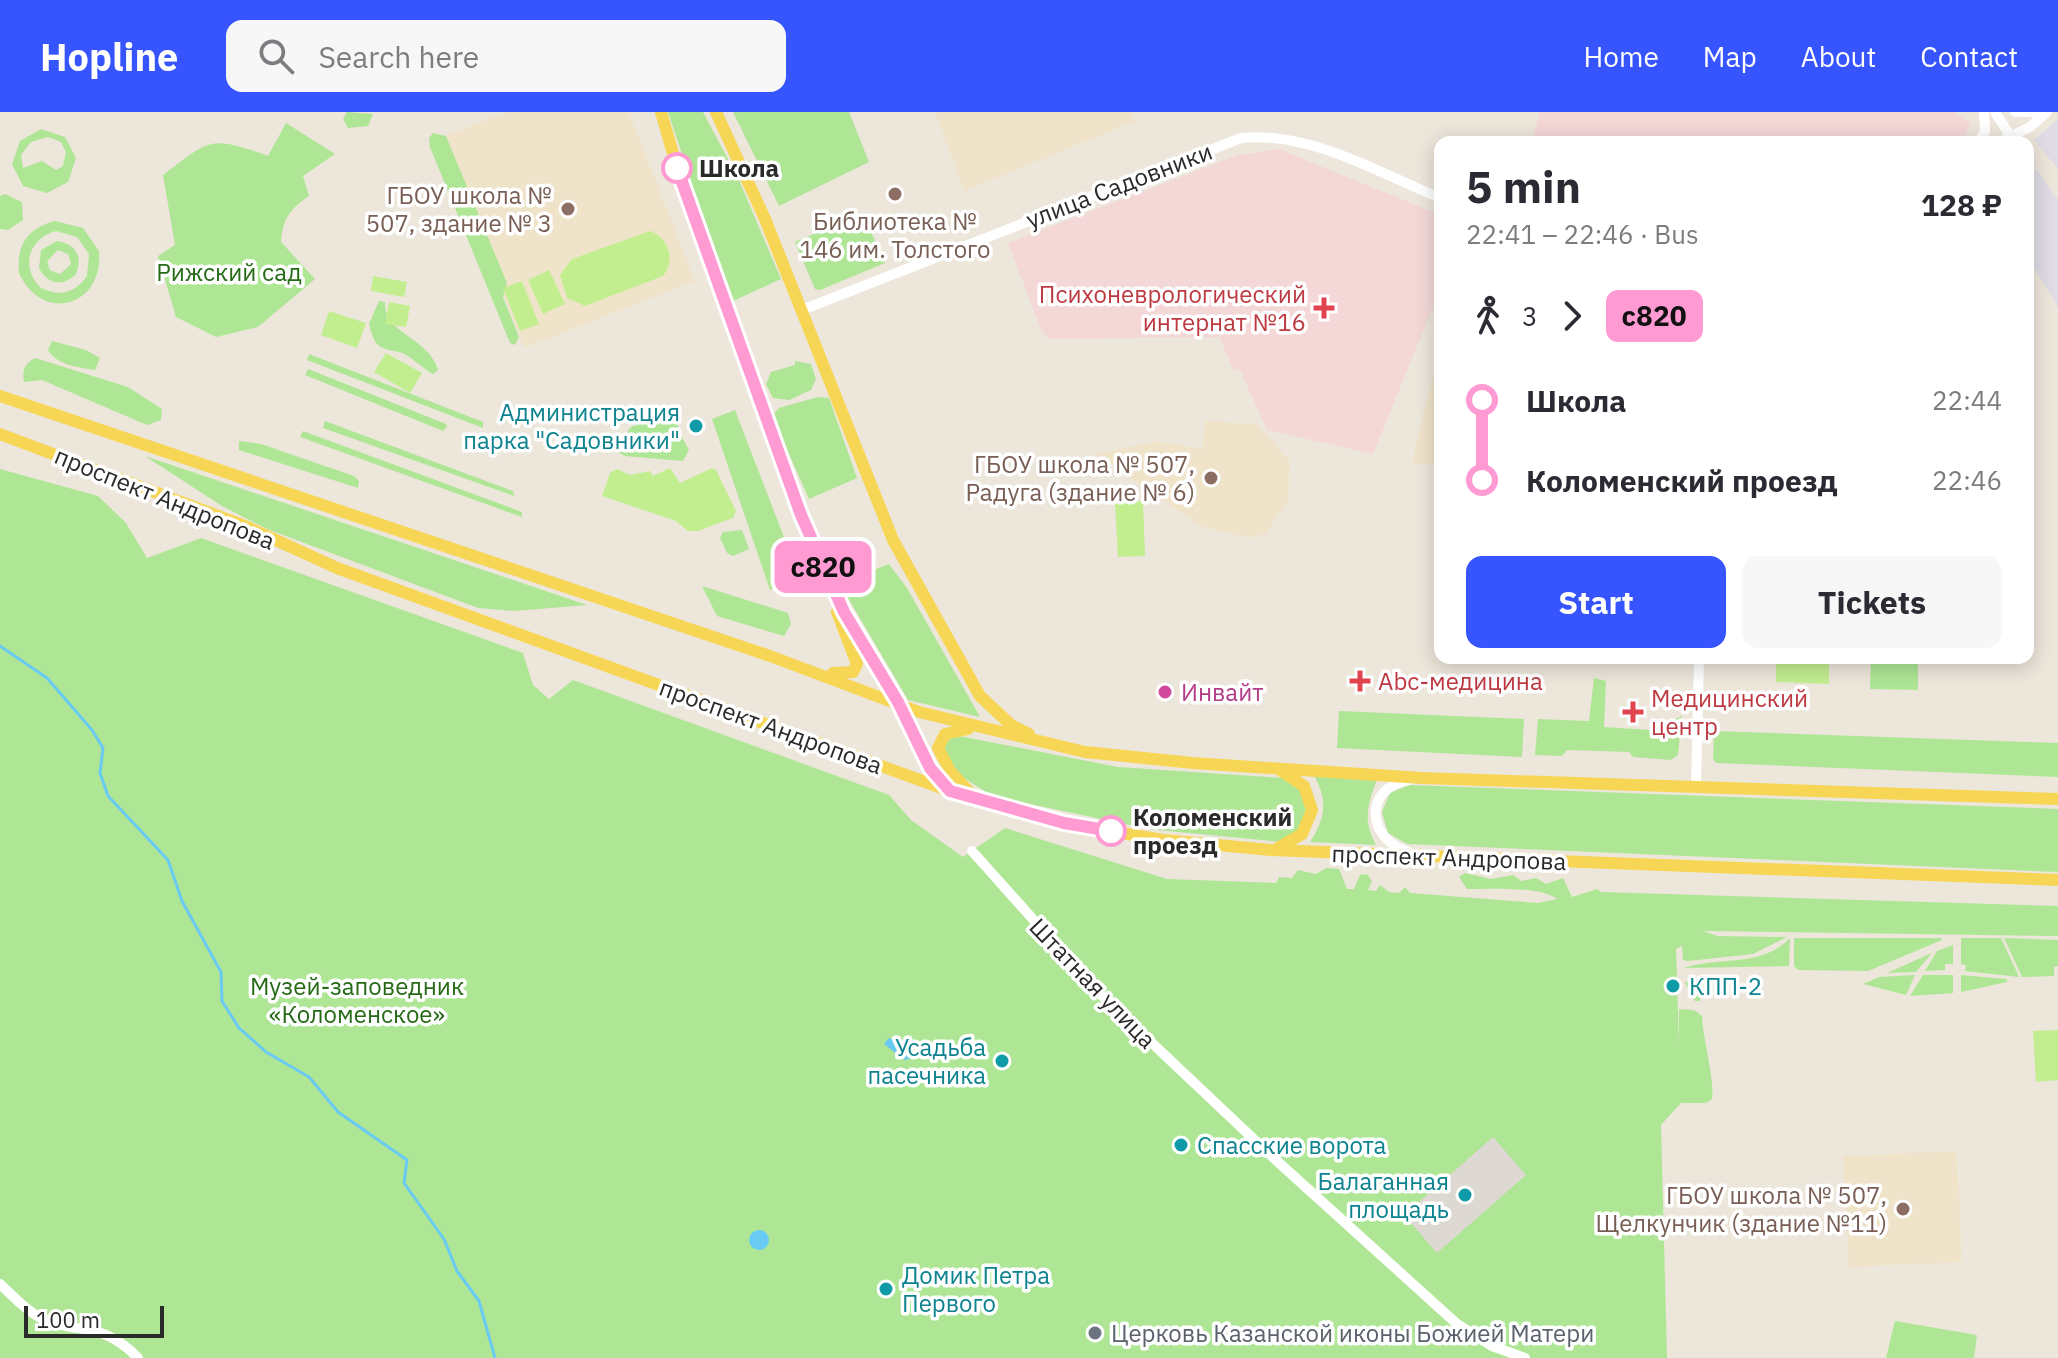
<!DOCTYPE html>
<html lang="en">
<head>
<meta charset="utf-8">
<style>
  :root { --surface:#fff; --page:#f7f7f7; --text:#2b2b33; --muted:#7c7c81; --accent:#3655ff }
  body { margin:0; font-family:"IBM Plex Sans",sans-serif; background:var(--page); color:var(--text); height:100vh; display:flex; flex-direction:column; font-size:30px; white-space:nowrap }
  * { box-sizing:border-box; margin:0 }
  p { font-size:26px; color:var(--muted) }
  .icon { flex:none; width:44px; height:44px; fill:none; stroke:currentColor; stroke-width:2; stroke-linecap:round; stroke-linejoin:round }
  .map { position:relative; flex:1; overflow:hidden }
  .sheet { position:absolute; left:1434px; top:24px; width:600px; height:528px; display:flex; flex-direction:column; background:var(--surface); border-radius:16px; box-shadow:0 4px 20px #0003 }
  .sheet>* { flex:none }
  .badge { padding:0 16px; border-radius:12px; font-size:28px; line-height:52px }
  .scale { position:absolute; left:24px; bottom:20px; width:140px; box-sizing:border-box; padding-left:8px; border:4px solid #2a2a2a; border-top:0; font-size:22px; line-height:28px; white-space:nowrap; color:#2a2a2a; -webkit-text-stroke:6px #fff; paint-order:stroke }
  .map>.badge { position:absolute; translate:-50% -50%; box-shadow:0 0 0 4px #fff }
  .legs { display:flex; align-items:center; gap:12px; height:88px; padding:0 32px; font-size:26px }
  .legs p { margin-inline-start:auto }
  .headline { display:flex; align-items:center; justify-content:space-between; height:136px; padding:0 32px }
  h1 { font-size:44px; font-weight:700; line-height:60px }
  .button { display:flex; gap:16px; margin-top:auto; padding:16px 32px }
  .button a { flex:1; height:92px; border-radius:16px; background:var(--accent); color:#fff; font-size:32px; font-weight:700; line-height:92px; text-align:center }
  .button a+a { background:var(--page); color:var(--text) }
  ul { padding:0 32px; list-style:none }
  li { display:flex; align-items:center; gap:28px; height:80px; font-size:30px }
  li i { display:grid; place-items:center; width:12px; height:100%; margin:0 10px; background:currentColor }
  li i::after { content:''; width:20px; height:20px; margin:-10px; border:6px solid; border-radius:50%; background:var(--surface) }
  li p { margin-inline-start:auto }
  li:first-child i { background:linear-gradient(#0000 50%,currentColor 0) }
  li:last-child i { background:linear-gradient(currentColor 50%,#0000 0) }
  header { display:flex; align-items:center; gap:48px; box-sizing:border-box; height:112px; padding:0 40px; background:var(--accent); color:#fff }
  header strong { font-size:38px }
  nav { display:flex; gap:44px; margin-inline-start:auto; font-size:28px }
  .search { width:560px; height:72px; background:var(--page); display:flex; align-items:center; gap:20px; box-sizing:border-box; padding:0 28px; border-radius:16px; color:var(--muted); font-size:30px }
  .map>svg:first-child { display:block }
</style>
</head>
<body>
<header>
<strong>Hopline</strong>
<div class="search"><svg class="icon" aria-label="search" viewBox="0 0 24 24"><circle cx="10" cy="10" r="6"/><path d="M15 15l6 6"/></svg>Search here</div>
<nav><a>Home</a><a>Map</a><a>About</a><a>Contact</a></nav>
</header>
<div class="map">
<svg width="2058" height="1246" viewBox="0 0 2058 1246">
  <rect width="100%" height="100%" fill="#ede6db"/>
  <path fill="#dfdce5" d="M2058 7V57L2034 28Z
    M2037 58 2058 87V196L2028 145V64Z"/>
  <path fill="#efe4ca" d="M507 0H629L695 169 524 236 442 25Z
    M935 0H1132L1136 9 964 79Z
    M1440 239V352L1413 351 1415 335Z
    M1205 309 1256 312 1290 349 1288 388 1266 421 1250 426 1203 415 1095 342 1158 329 1202 337Z
    M1957 1039 1962 1150 1849 1155 1843 1044Z"/>
  <path fill="#f4d8d8" d="M1540 0H1955L1970 11 1965 24 1947 30H1532Z
    M1279 37 1440 103V178L1373 342 1267 318 1239 256 1233 258 1220 225 1049 227 1042 220 1008 131 1238 43Z"/>
  <path fill="#aee695" fill-rule="evenodd" d="M347 0 373 2 368 14 348 16 343 7Z
    M668 0H703L739 68 781 167 731 190Z
    M733 0H849L869 50 779 94Z
    M286 11 335 42 303 64 309 84C290 97 283 106 281 130L315 167 258 215 216 225 176 205 158 144 175 133 163 63C211 27 209 23 268 44Z
    M41 17 65 25 76 46 68 70 47 81 23 74 12 52 20 29ZM48 25 61 30 66 40 63 54 56 58 42 49 23 56 21 43 31 30Z
    M433 21 446 24 507 171 503 185 519 225 515 233 510 231 430 35 429 26Z
    M5 82 22 90 23 108 8 118 0 117V84Z
    M854 105 865 107 885 151 820 178 815 177 795 130Z
    M55 109 83 116 99 139C104 195 42 212 19 161 16 133 28 116 55 109ZM56 119 77 125 89 142 87 164C75 181 60 185 41 176 20 155 28 127 56 119Z
    M57 129C76 132 83 144 76 162 63 175 48 173 39 156L41 138ZM58 138 68 142 71 152 60 162 50 158 47 149Z
    M379 189 385 190C383 222 429 225 438 258L433 262C423 257 409 242 399 240 378 236 375 235 369 212Z
    M52 229 86 238 100 246 95 258C78 255 58 254 48 238Z
    M309 242 483 310V316L307 248Z
    M35 246 128 275 162 297 161 308 147 313 42 268 24 270C22 258 24 252 35 246Z
    M795 249 811 252 816 267 811 278 789 288 773 286 766 272 771 260 795 253Z
    M308 257 446 312 447 315 443 319 305 263Z
    M818 285 829 286 857 366 809 387 772 304 779 296Z
    M735 298 799 464 770 478 712 307Z
    M675 299 679 320 689 338 683 349 625 344 613 338 631 315Z
    M325 309 513 379 514 384 323 316Z
    M303 319 522 400V405L300 325Z
    M239 329 261 332 354 364 359 369 358 376 239 338Z
    M145 344 587 493 514 499 478 496 267 417 222 394Z
    M0 357 98 384 126 411 147 446 201 426 523 541 533 573 549 587 573 568 889 683 911 708 963 745 1005 716 1167 767 1276 771 1279 765 1292 766 1298 758 1316 762 1326 756 1339 757 1347 777H1354L1360 763 1367 762 1372 769 1368 778 1376 779 1380 773 1389 780 1399 781 1405 775 1410 781 1538 791 1557 787C1540 774 1490 777 1467 777L1459 765 1465 761 1491 767 1513 763 1521 769 1536 766 1546 772 1563 766 1572 785 1597 777 1601 780 2058 794V824L1703 819 1717 824 1787 825 1753 842 1688 849 1683 848 1682 834 1676 837 1679 934V897L1694 898 1702 904C1703 927 1715 969 1712 987L1706 991H1681L1661 1013 1667 1246H0Z
    M742 418 749 437 733 444 727 441 720 426 723 420Z
    M889 452 907 476 980 605 908 588 848 486V468Z
    M702 474 788 501 791 512 784 524 717 504Z
    M1871 546H1918V578L1870 577Z
    M1594 566 1606 569 1604 615 1650 618 1682 604 1678 643 1671 648 1633 645 1629 640 1567 638 1562 644 1535 643 1538 607 1589 609Z
    M1339 599 1524 607 1522 645 1337 636Z
    M1714 619 2058 631V665L1716 651 1713 647Z
    M954 623 1118 655 1283 666 1301 677 1307 697 1297 722 1281 730 1148 717 1011 688 986 680 961 664 947 647 943 634Z
    M1315 665 1377 667C1368 692 1362 708 1376 733L1310 730C1325 707 1328 690 1315 665Z
    M1409 673 2058 697V760L1407 732 1388 721 1382 700 1390 681Z
    M1790 826 1789 854 1684 856C1720 844 1761 856 1790 826Z
    M1794 826H1942V828L1868 859 1798 858 1794 854Z
    M1961 826H2001L2019 865 1965 859 1966 853 1961 852Z
    M2004 826 2058 828V854L2054 855V864L2022 865Z
    M1953 833V852H1945V858L1925 859 1937 839Z
    M1932 841 1916 860 1887 861Z
    M1915 863 1906 883 1863 872 1879 865Z
    M1923 863H1953V881L1910 884Z
    M1961 863 2007 867V870L1961 880Z
    M1692 866 1704 869 1700 889H1695L1685 871Z
    M1895 1209 1977 1223 1974 1246H1886Z"/>
  <path fill="#c3ee90" d="M650 119C669 126 676 148 663 164L585 194 567 186 560 163 572 147Z
    M549 158 565 192 543 202 528 168Z
    M373 164 407 170 404 185 371 179Z
    M522 169 539 212 520 219 503 176Z
    M389 190 410 194 406 215 385 212Z
    M329 199 366 211 357 236 321 223Z
    M386 241 422 261 410 281 374 260Z
    M670 356 680 371 712 356 716 358 736 399 733 406 698 419H688L676 409 602 384 610 361 617 357 630 363 650 359 653 364Z
    M1143 389 1145 444 1118 445 1115 391Z
    M1776 546H1829V572L1776 570Z
    M2058 918V968L2036 970 2033 919Z"/>
  <path fill="#ddd9d2" d="M1493 1025 1526 1063 1437 1141 1404 1103Z"/>
  <path fill="#69cbf4" d="M889 926 903 931 913 946 904 948 884 932Z
    M749 1128a10 10 0 1 1 20 0a10 10 0 1 1-20 0Z"/>
  <g fill="none" stroke-linecap="round" stroke-linejoin="round">
    <path stroke="#69cbf4" stroke-width="3" d="M0 534 47 566 92 618 103 636 100 661 108 684 168 748 182 789 221 860 222 889 239 916 266 940 309 965 338 1000 407 1048 404 1071 444 1127 457 1159 479 1189 495 1246"/>
    <path stroke="#fff" stroke-width="10" d="M1995 0 2011 25
      M2015 0H2035
      M1978 30 1985 20 1984 0
      M1999 30 2030 15 2047 0
      M802 198 1241 26C1310 19 1377 60 1440 86
      M1409 668C1362 676 1367 728 1409 740
      M1696 675 1699 546
      M972 739 1099 881 1277 1049 1457 1212 1492 1234 1525 1246
      M0 1172C13 1184 23 1196 39 1205 78 1224 100 1207 138 1246"/>
    <path stroke="#f7d656" stroke-width="12" d="M661 0 680 66 801 403 844 500 898 590 930 656 948 676
      M716 0 765 107 893 428 980 584 1011 613 1029 622
      M0 284 770 544 919 600 1085 640 1193 651 1422 666 2058 687
      M0 322 245 414 337 456 950 679 1064 711 1163 728 1271 738 2058 768
      M833 561 853 560 857 552 837 500
      M968 617 945 622 938 636 950 659 973 684
      M1278 736 1302 722 1312 698 1304 674 1280 658"/>
  </g>
  <g fill="none" stroke-linecap="round" stroke-linejoin="round">
    <g stroke="#fff" stroke-width="18">
      <path id="line-1" d="M677 56 801 403 844 500 898 590 930 656 950 679 1064 711 1111 719"/>
    </g>
    <use href="#line-1" stroke="#ff9ad2" stroke-width="12"/>
  </g>
  <g fill="#fff" stroke="#ff9ad2" stroke-width="4">
    <circle cx="677" cy="56" r="14"/>
    <circle cx="1111" cy="719" r="14"/>
  </g>
  <g fill="#8d6e63" stroke="#fff" stroke-width="3">
    <circle cx="895" cy="82" r="8"/>
    <circle cx="568" cy="97" r="8"/>
    <circle cx="1211" cy="366" r="8"/>
    <circle cx="1903" cy="1097" r="8"/>
  </g>
  <g fill="#e0444e" stroke="#fff" stroke-width="3">
    <path d="M1320 184h8v8h8v8h-8v8h-8v-8h-8v-8h8z"/>
    <path d="M1356 557h8v8h8v8h-8v8h-8v-8h-8v-8h8z"/>
    <path d="M1629 588h8v8h8v8h-8v8h-8v-8h-8v-8h8z"/>
  </g>
  <g fill="#0f9aa8" stroke="#fff" stroke-width="3">
    <circle cx="696" cy="314" r="8"/>
    <circle cx="1673" cy="874" r="8"/>
    <circle cx="1002" cy="949" r="8"/>
    <circle cx="1181" cy="1033" r="8"/>
    <circle cx="1465" cy="1083" r="8"/>
    <circle cx="886" cy="1177" r="8"/>
  </g>
  <circle fill="#d1479c" stroke="#fff" stroke-width="3" cx="1165" cy="580" r="8"/>
  <circle fill="#6b7280" stroke="#fff" stroke-width="3" cx="1095" cy="1221" r="8"/>
  <g text-anchor="middle" dominant-baseline="central" stroke-width="7" stroke-linejoin="round" paint-order="stroke">
    <g font-size="24" font-weight="bold" fill="#2a2a2a" stroke="#fff" text-anchor="start">
      <text x="699" y="56">Школа</text>
      <text x="1133" y="705">Коломенский<tspan x="1133" dy="28">проезд</tspan></text>
    </g>
    <g font-size="24" fill="#2a2a2a" stroke="#fff">
      <text transform="translate(1119 73) rotate(-21)">улица Садовники</text>
      <text transform="translate(165 386) rotate(22)">проспект Андропова</text>
      <text transform="translate(771 614) rotate(20)">проспект Андропова</text>
      <text transform="translate(1449 745) rotate(2)">проспект Андропова</text>
      <text transform="translate(1093 871) rotate(46)">Штатная улица</text>
    </g>
    <g font-size="24" fill="#785e54" stroke="#fff" text-anchor="end">
      <text x="552" y="83">ГБОУ школа №<tspan x="552" dy="28">507, здание № 3</tspan></text>
      <text x="895" y="109" text-anchor="middle">Библиотека №<tspan x="895" dy="28">146 им. Толстого</tspan></text>
      <text x="1195" y="352">ГБОУ школа № 507,<tspan x="1195" dy="28">Радуга (здание № 6)</tspan></text>
      <text x="1887" y="1083">ГБОУ школа № 507,<tspan x="1887" dy="28">Щелкунчик (здание №11)</tspan></text>
    </g>
    <g font-size="24" fill="#256b16" stroke="#fff">
      <text x="229" y="160">Рижский сад</text>
      <text x="357" y="874">Музей-заповедник<tspan x="357" dy="28">«Коломенское»</tspan></text>
    </g>
    <g font-size="24" fill="#be3a42" stroke="#fff" text-anchor="start">
      <text x="1306" y="182" text-anchor="end">Психоневрологический<tspan x="1306" dy="28">интернат №16</tspan></text>
      <text x="1378" y="569">Abc-медицина</text>
      <text x="1651" y="586">Медицинский<tspan x="1651" dy="28">центр</tspan></text>
    </g>
    <g font-size="24" fill="#0d838f" stroke="#fff" text-anchor="end">
      <text x="680" y="300">Администрация<tspan x="680" dy="28">парка "Садовники"</tspan></text>
      <text x="1689" y="874" text-anchor="start">КПП-2</text>
      <text x="986" y="935">Усадьба<tspan x="986" dy="28">пасечника</tspan></text>
      <text x="1197" y="1033" text-anchor="start">Спасские ворота</text>
      <text x="1449" y="1069">Балаганная<tspan x="1449" dy="28">площадь</tspan></text>
      <text x="902" y="1163" text-anchor="start">Домик Петра<tspan x="902" dy="28">Первого</tspan></text>
    </g>
    <g font-size="24" fill="#b23c85" stroke="#fff" text-anchor="start">
      <text x="1181" y="580">Инвайт</text>
    </g>
    <g font-size="24" fill="#5b616d" stroke="#fff" text-anchor="start">
      <text x="1111" y="1221">Церковь Казанской иконы Божией Матери</text>
    </g>
  </g>
</svg>
<div class="scale">100 m</div>
<b class="badge" style="left:823px;top:455px;background:#ff9ad2;color:#111">с820</b>
<section class="sheet">
<div class="headline"><div><h1>5 min</h1><p>22:41 – 22:46 · Bus</p></div><b>128 ₽</b></div>
<div class="legs"><svg class="icon" aria-label="walk" viewBox="0 0 24 24"><circle cx="13" cy="4" r="2"/><path d="M13 8l-2 6 4 7M11 14l-3 7M7 12l3-4h3l4 4"/></svg>3<svg class="icon" aria-label="forward" viewBox="0 0 24 24"><path d="M9 5l7 7-7 7"/></svg><b class="badge" style="background:#ff9ad2;color:#111">с820</b></div>
<ul>
<li><i style="color:#ff9ad2"></i><b>Школа</b><p>22:44</p></li>
<li><i style="color:#ff9ad2"></i><b>Коломенский проезд</b><p>22:46</p></li>
</ul>
<div class="button"><a>Start</a><a>Tickets</a></div>
</section>
</div>
</body>
</html>
